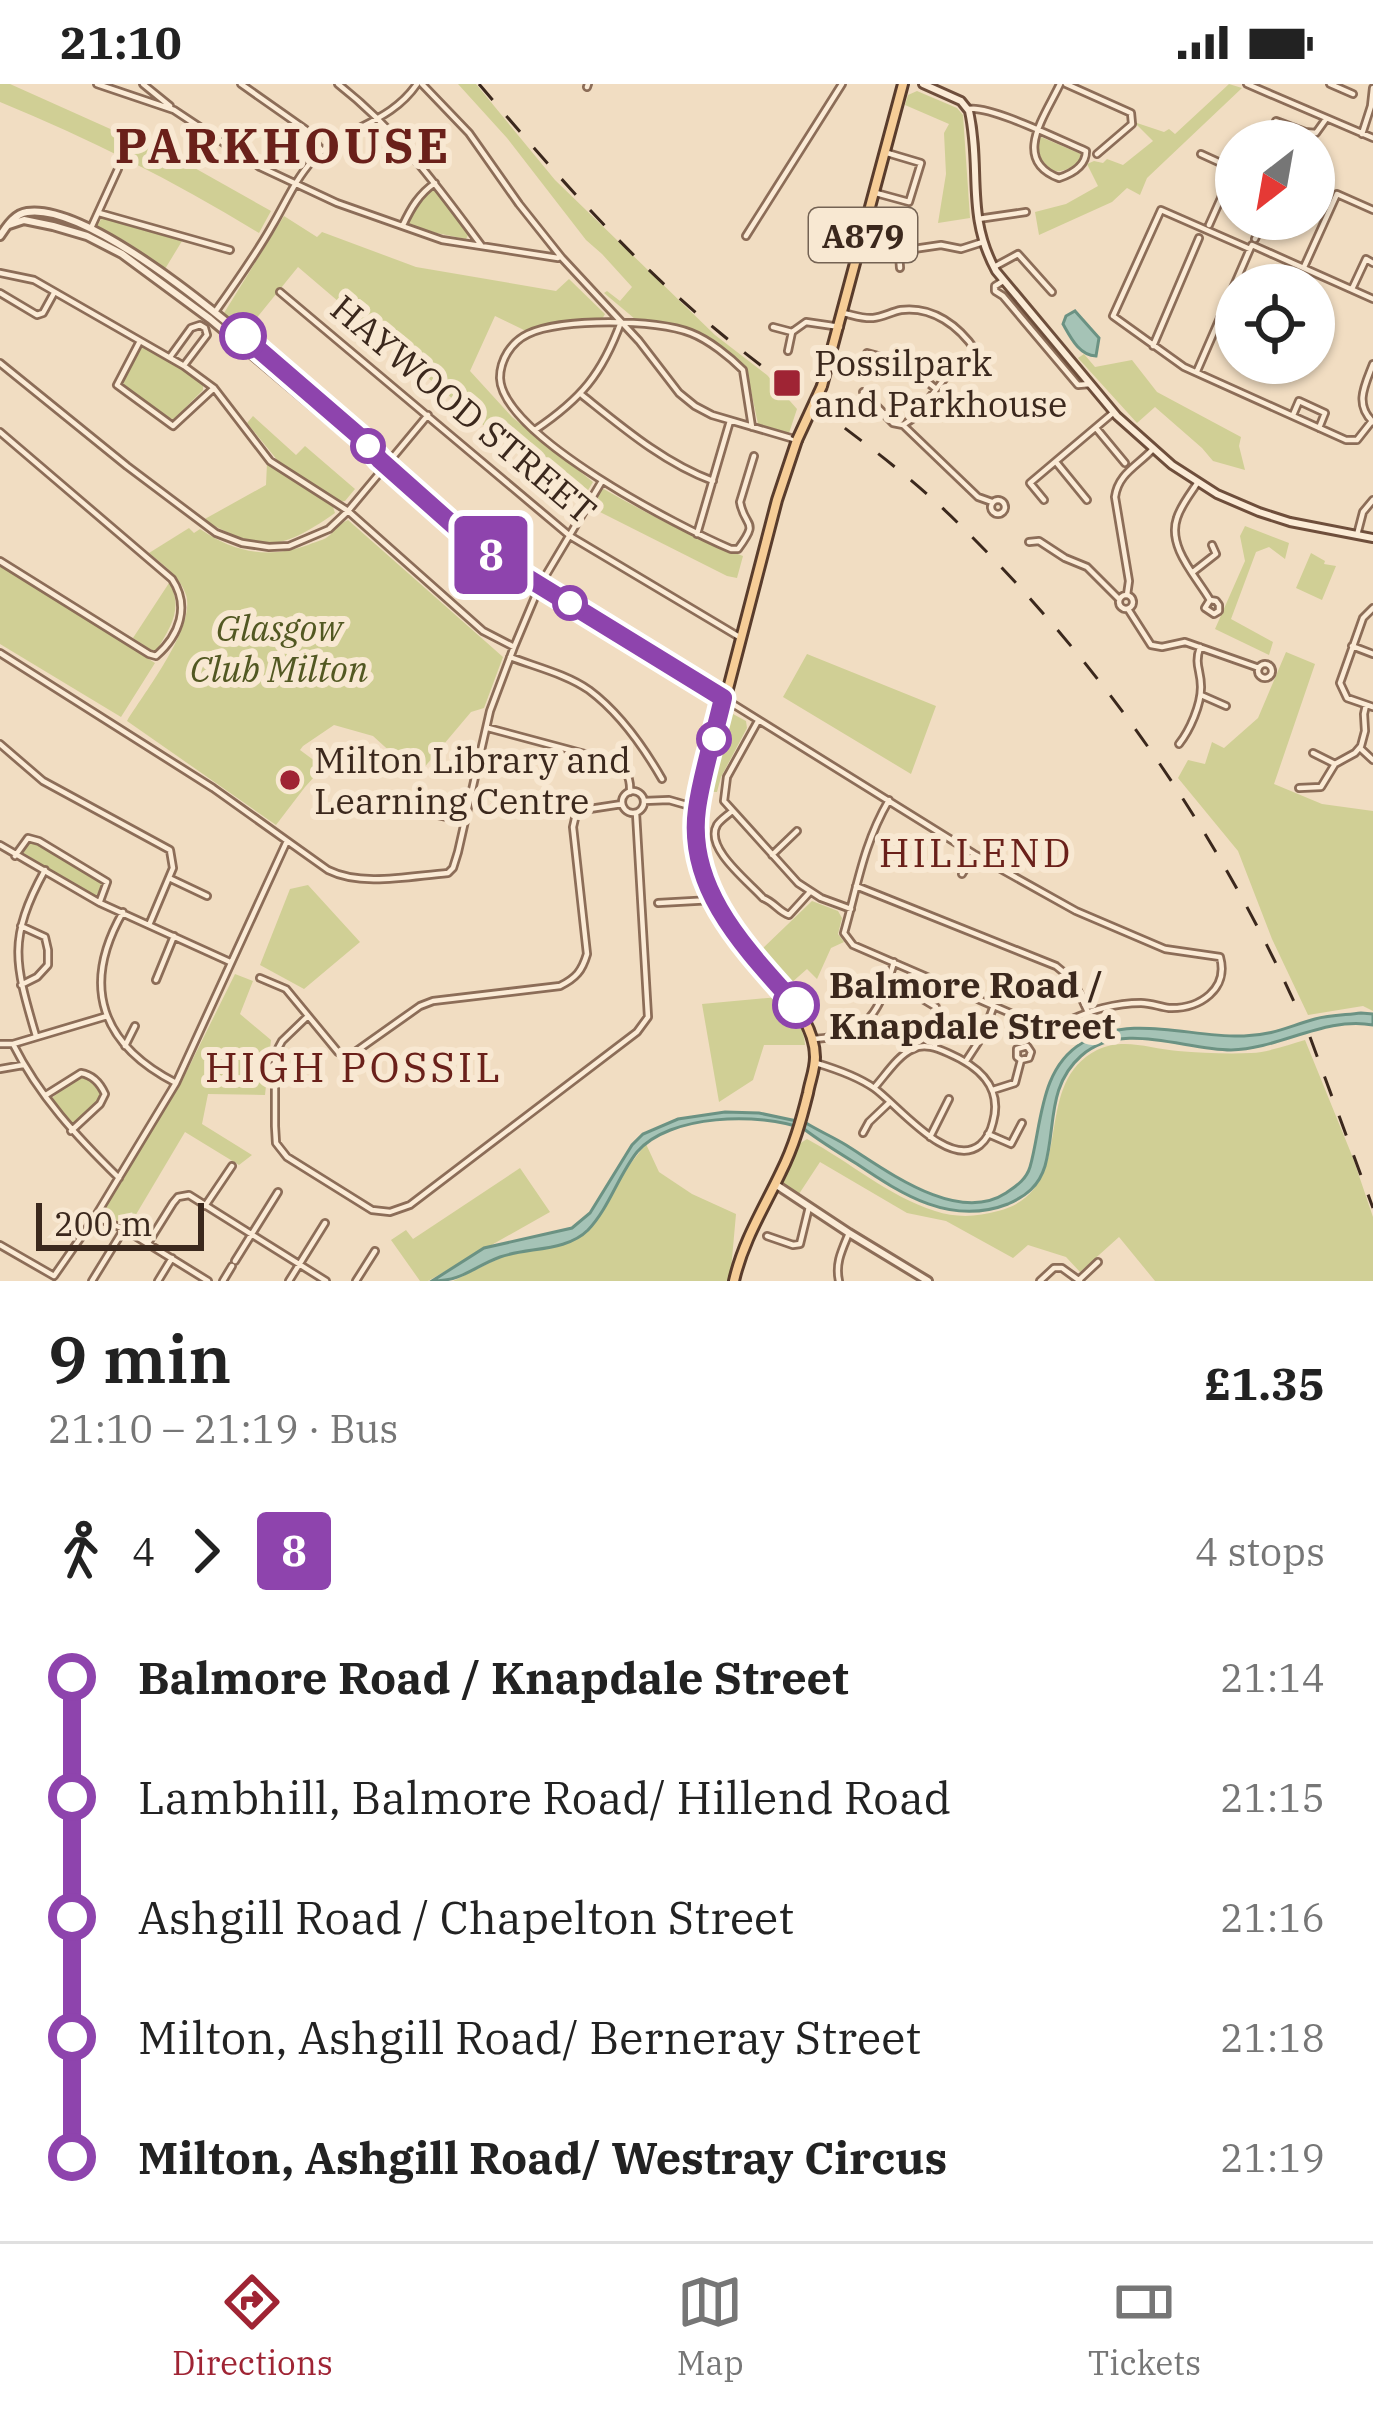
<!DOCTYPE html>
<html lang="en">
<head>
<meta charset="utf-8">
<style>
  :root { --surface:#fff; --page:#f2f2f2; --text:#222; --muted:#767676; --line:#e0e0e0; --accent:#9f2434 }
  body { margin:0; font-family:"IBM Plex Serif",serif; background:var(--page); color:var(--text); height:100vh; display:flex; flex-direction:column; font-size:45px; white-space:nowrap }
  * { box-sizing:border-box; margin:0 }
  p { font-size:39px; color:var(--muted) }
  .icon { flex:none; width:66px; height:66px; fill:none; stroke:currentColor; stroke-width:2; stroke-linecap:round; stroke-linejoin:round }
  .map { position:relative; height:1197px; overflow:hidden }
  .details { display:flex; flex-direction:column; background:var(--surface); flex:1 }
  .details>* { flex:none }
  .badge { padding:0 24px; border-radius:9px; font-size:42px; line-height:78px }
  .needle { width:78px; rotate:211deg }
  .controls { position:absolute; left:1215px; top:36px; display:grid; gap:24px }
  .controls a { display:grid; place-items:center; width:120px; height:120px; border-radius:50%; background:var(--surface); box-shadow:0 3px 9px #0004; font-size:60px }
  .scale { position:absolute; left:36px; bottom:30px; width:168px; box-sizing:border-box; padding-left:12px; border:6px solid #3b281d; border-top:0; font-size:33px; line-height:42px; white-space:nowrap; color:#3b281d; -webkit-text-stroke:9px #f8e8d2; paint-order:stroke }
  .map>.badge { position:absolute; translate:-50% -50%; box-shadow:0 0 0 6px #fff }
  .legs { display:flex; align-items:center; gap:18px; height:132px; padding:0 48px; font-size:39px }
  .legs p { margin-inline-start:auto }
  .headline { display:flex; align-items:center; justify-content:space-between; height:204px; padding:0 48px }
  h1 { font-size:66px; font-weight:600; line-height:90px }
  ul { padding:0 48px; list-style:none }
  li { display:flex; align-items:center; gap:42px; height:120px; font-size:45px }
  li i { display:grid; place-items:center; width:18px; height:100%; margin:0 15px; background:currentColor }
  li i::after { content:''; width:30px; height:30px; margin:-15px; border:9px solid; border-radius:50%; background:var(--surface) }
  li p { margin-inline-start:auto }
  li:first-child i { background:linear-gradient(#0000 50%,currentColor 0) }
  li:last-child i { background:linear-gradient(currentColor 50%,#0000 0) }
  .status { display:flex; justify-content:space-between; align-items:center; height:84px; padding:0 60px; background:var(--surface); direction:ltr }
  .status svg { height:33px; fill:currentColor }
  .menu { display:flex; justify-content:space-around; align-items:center; height:168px; border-top:3px solid var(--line); background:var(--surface); font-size:33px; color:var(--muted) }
  .menu a { display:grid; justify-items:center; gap:6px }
  .menu .selected { color:var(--accent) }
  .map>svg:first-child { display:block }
</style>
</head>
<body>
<div class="status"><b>21:10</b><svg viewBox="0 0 49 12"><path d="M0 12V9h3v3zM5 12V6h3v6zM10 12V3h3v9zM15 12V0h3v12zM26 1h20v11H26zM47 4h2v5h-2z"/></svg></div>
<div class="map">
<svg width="1373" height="1197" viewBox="0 0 1373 1197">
  <rect width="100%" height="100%" fill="#f1ddc2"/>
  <path fill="#d0cf95" d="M0 0H10L184 78 271 127 259 149C176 98 90 55 0 18Z
    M458 0H476L555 96 715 251 767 291 797 325 789 349 758 340 746 283 697 247 673 240 635 235 604 209 607 207 620 217 632 203 602 170 586 156 507 54Z
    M1229 0 1242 4 1147 94 1140 111 1127 104 1112 118 1039 151 1035 128 1066 120 1098 102 1087 80 1094 77 1103 79 1107 75 1123 81 1153 57 1134 38 1164 48 1169 45 1175 50Z
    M917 7 957 24 963 31 970 134 938 139 946 90 944 49 949 40 905 21 908 11Z
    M1041 53 1081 70 1082 75C1058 99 1028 86 1041 53Z
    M433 102 469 149 466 155 417 145 406 140 411 126Z
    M284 132 317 153 322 148 416 183 556 207 569 195 605 230 601 237 545 240 526 247 495 232 470 287 512 333 593 398 581 418 555 402 298 183 246 247 224 229Z
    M102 134 182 157 165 185 127 158 97 142Z
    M143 261 203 299V306L174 335 167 334 124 302 122 294Z
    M1084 270 1095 283 1132 276 1157 308 1241 353 1239 362 1245 386 1213 377 1202 364 1155 323 1137 339 1078 274Z
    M253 332 296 371 305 362 355 405 345 417 339 418 278 377 247 339Z
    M267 379 333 423 335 429C279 468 263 468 203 436L266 401Z
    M602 404C648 430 693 454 743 472L737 494 727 492 592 424Z
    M348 436 503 573 484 624 471 628 417 692 373 652 334 641 303 662 300 666 323 683 305 703 276 741 127 637C144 609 196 543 186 511 180 492 163 481 149 469L189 444 194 449 200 445C235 469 268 475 308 461 312 459 323 456 326 454 335 448 338 440 348 436Z
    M1245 442 1289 459 1285 475 1269 463 1256 468 1231 535 1273 558 1269 571 1215 545 1245 477 1240 452Z
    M1311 469 1325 477 1324 480 1336 482 1322 516 1296 504Z
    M0 481 155 579 121 633 0 560Z
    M169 499C184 524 170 544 157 566H151L133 554Z
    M1286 568 1315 580 1274 700 1322 720 1373 727V927L1363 922 1308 931 1272 855 1238 767 1178 694 1188 676 1205 680 1212 658 1224 664 1258 634Z
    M807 570 936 622 911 690 783 613Z
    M733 630 746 637 747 644 721 693 717 708H710L728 633Z
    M34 757 100 796 102 801 96 812 23 769 28 759Z
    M308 801 360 858 304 905 260 881 290 805Z
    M812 817 838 827 842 834 838 850 844 858 831 864 817 895 807 885 790 900 761 866Z
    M235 890 253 897 240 930 271 956 265 1011 208 1010 202 1040 252 1071 239 1081 185 1048 128 1144 99 1124 170 1003 178 1005Z
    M779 913C791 926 804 942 805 961H764L753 996 719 1018 702 920Z
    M1305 956 1353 1074 1373 1133V1197H1155L1119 1153 1080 1188 1066 1173 1028 1161 1013 1174 946 1137 907 1129 820 1078 797 1113 778 1100 799 1060 807 1055C850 1078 888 1112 935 1127 956 1134 977 1133 998 1127 1082 1105 1027 1002 1097 966 1124 953 1150 965 1178 967 1201 969 1228 970 1251 969 1269 968 1288 961 1305 956Z
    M86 992 101 1010 97 1018 72 1040 61 1030 52 1014 76 995Z
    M646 1060 659 1088 692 1110 736 1130 730 1197H453L504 1172 566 1160 601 1130 624 1088Z
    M520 1084 550 1128 428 1197H420L391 1156 406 1146 413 1155Z"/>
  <path fill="#a5c3b6" stroke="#6b9283" stroke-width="3" d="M1075 227 1099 254 1096 272C1079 271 1071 254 1063 240L1066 232Z
    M1361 929 1373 930V941C1325 932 1280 965 1231 966 1183 966 1122 936 1081 972 1047 1002 1056 1043 1045 1082 1039 1102 1026 1112 1008 1120 951 1142 903 1111 857 1080 839 1069 821 1058 804 1045 760 1028 669 1030 637 1068 618 1092 609 1124 588 1146 566 1168 528 1163 500 1173 473 1183 463 1197 432 1197L484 1164 572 1144 590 1129 632 1061 643 1050 678 1035 725 1028 759 1029 806 1039C819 1047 833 1053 846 1061 886 1086 957 1141 1006 1109 1016 1102 1026 1096 1030 1083 1042 1041 1039 985 1082 959 1131 929 1190 954 1244 952 1274 951 1287 943 1315 935 1330 931 1346 931 1361 929Z"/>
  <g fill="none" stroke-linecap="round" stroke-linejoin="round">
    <g stroke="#8c6d58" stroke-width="10">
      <path id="minor" d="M97 0 174 26 260 83 337 119 442 156 558 174
        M143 0 170 22
        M241 0 305 45 322 67
        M338 0C396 45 438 103 481 161
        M422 0 469 49 519 120 562 174 639 257 679 309 695 322 712 331 794 355
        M1066 0 1131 29 1132 40 1097 70
        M1247 0 1373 54
        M1330 0 1353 10
        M587 3 588 0
        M969 25C990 21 1062 57 1086 67 1086 82 1071 90 1059 94 1011 76 1045 32 1060 0
        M1362 50 1371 22 1373 4
        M1267 57 1276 37 1305 48 1316 49 1326 35
        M1201 70 1236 86
        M876 109 909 118 921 79 884 68
        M99 129 230 166
        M978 135 1026 128
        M403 141C411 124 419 110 435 99
        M1209 141 1234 85
        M91 144 118 85
        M746 152 842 0
        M898 154 900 184
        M1255 155 1264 135
        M900 167 941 161 961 165 983 158
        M994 183 1018 170 1052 208
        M1304 183 1337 110 1373 126
        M0 189 34 196 184 282 214 304 270 377 348 427 483 547 514 563
        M1003 197 995 202V207L1003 212 1078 301 1090 300
        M1352 205 1366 175 1373 179
        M280 208 570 452 741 554
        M0 209 37 231 43 229 54 209
        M215 228C235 200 255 172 272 142 285 120 295 96 312 77 342 43 389 41 417 0
        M843 229C853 231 863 235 873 234 883 233 891 228 901 226 933 222 959 242 976 267L951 286 915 333 903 341
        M773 243 792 248
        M140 257 117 301 173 342 214 304
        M1153 262 1199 154
        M788 267 792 248 806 238 840 243
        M867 269 904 279 935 304
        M170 273 191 244 200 241 205 244 207 251 185 280
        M0 279 127 382 216 449 242 459 269 463 289 462 329 445 348 427 428 331
        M1373 280C1365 301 1354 320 1373 338
        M1197 287 1250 165
        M863 308 893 339 903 341 978 413 992 418
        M582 311C622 343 664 379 713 397
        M1293 331 1299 317 1325 329 1319 344
        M1372 337 1357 356H1346L1184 283 1113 232 1161 126 1250 165 1252 161 1373 215
        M752 343 743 286C730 273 709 256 691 249 657 235 561 234 528 250 511 258 500 276 500 294 502 352 681 444 731 465H738C760 435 745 445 740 418L754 372
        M1096 344 1125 379
        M535 346C581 315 602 290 621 238
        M0 348 172 495C190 522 180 551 156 572L149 570 0 477
        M1056 378 1087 416
        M1198 398C1191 409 1181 421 1177 434 1167 463 1196 492 1210 516L1216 517 1219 521V527L1214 530 1205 524 1210 516
        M991 423a7 7 0 1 1 14 0a7 7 0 1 1-14 0Z
        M1044 416 1030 399 1114 328
        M697 450 730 337
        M1357 451 1363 428 1373 416
        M1029 458 1039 457 1065 474 1087 483 1119 515
        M1193 488 1216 470 1212 461
        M1119 518a7 7 0 1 1 14 0a7 7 0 1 1-14 0Z
        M1127 511 1129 497 1115 413C1118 390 1137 382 1152 366
        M1373 524 1363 534 1340 599 1347 614 1373 623
        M1128 525 1151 561 1162 563 1185 558 1259 584
        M1352 562 1373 570
        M0 569 213 704 328 786C362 803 410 792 448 789L453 784 458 768 490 627 514 563 540 501 602 397
        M510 573C536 583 566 590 589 606 620 629 643 662 662 695
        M1258 587a7 7 0 1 1 14 0a7 7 0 1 1-14 0Z
        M1201 611 1226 622
        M728 617 974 770 1076 827 1165 865 1220 873C1229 905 1200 925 1169 924 1160 923 1151 919 1141 919 1129 919 1115 921 1103 924 1081 929 1063 943 1040 942L853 861 844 849C858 800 863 761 889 716
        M758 637 727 693 724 717 798 799 821 814 851 825
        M488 644 611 677C625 685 631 691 630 708
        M0 660 43 697 170 766 173 784 149 841
        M1179 660C1190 646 1201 621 1201 603 1201 585 1194 582 1200 563
        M1360 664 1373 676
        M1313 669 1335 680
        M1299 704 1321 703 1335 680 1355 669 1361 662 1365 647 1364 630 1366 621
        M622 718a11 11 0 1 1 22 0a11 11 0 1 1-22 0Z
        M644 717 669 716 697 724
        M403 723 465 737
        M732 727C727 732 721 735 717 741 704 764 749 798 763 814 774 818 779 828 789 831L809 809
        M0 761 100 819 230 878
        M772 771 797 747
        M15 772 28 754 39 757 107 798 100 817
        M962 790 974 770
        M169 794 207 812
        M856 802 1056 882 1073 896 1087 926
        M658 819 712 816
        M123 828C80 903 102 961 176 999
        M260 894 286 905 338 968 348 973 420 922 433 917 560 902C576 894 582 887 587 870L573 743 576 730 583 726 622 720
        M156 896 174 852
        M21 901 37 893 48 881V866L45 853 21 842
        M921 914 936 923 935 963
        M308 932 282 957 275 970V1042L276 1059 287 1073 372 1126 390 1128 410 1121 637 948 648 933 636 729
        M36 952C15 880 7 855 45 786
        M814 955C870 951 879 928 894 878
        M0 960H13L107 932
        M13 960C39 1012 77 1053 119 1094
        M125 962 135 942
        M966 977 983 951 993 924
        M816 979C836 985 857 992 874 1004 898 1021 949 1086 980 1061 987 1055 991 1047 993 1038 1003 1002 978 982 948 969 937 964 924 959 913 965 898 971 885 992 874 1004
        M0 985 23 981
        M993 1006 1015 999 1021 976 1017 973V965L1027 962 1031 968 1029 974 1021 976
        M46 1011 81 989C93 991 100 999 105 1010L100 1020 71 1047
        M863 1049 869 1038 890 1018
        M988 1050 1011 1060 1022 1039
        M930 1053 949 1015
        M205 1122 232 1082
        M95 1133 124 1145 208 1197
        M767 1152 793 1161 800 1160 809 1123
        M148 1159 173 1119 178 1113 189 1111 326 1197
        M0 1161 54 1192 95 1133 176 999 287 757
        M235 1177 278 1108
        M1079 1196 1098 1178
        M92 1197 124 1145
        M158 1197 172 1174
        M223 1197 232 1182
        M289 1197 325 1139
        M356 1197 375 1167
        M839 1197C835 1179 842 1166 849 1149
        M1040 1197 1054 1184H1062L1080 1197"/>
    </g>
    <g stroke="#8c6d58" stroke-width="12">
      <path id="tertiary" d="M9 141 24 136 53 142 87 152 122 170 210 235 352 355 386 379 479 463 723 614
        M0 152C7 142 14 130 27 128 103 116 299 300 359 352L370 364
        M775 1100 849 1149 928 1197"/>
    </g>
    <g stroke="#6e4e3b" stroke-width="12">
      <path id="secondary" d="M923 0 961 17 969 27C982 86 965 130 996 187L1117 332 1172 381 1217 410 1259 428 1290 438 1373 454"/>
    </g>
    <g stroke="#593c2c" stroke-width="14">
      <path id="primary" d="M822 302 903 0
        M734 1197C743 1157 764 1124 781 1088 794 1062 801 1037 808 1009 810 997 815 986 815 973 815 919 737 863 711 814 696 786 696 755 697 724L777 416 797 356"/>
    </g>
    <use href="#minor" stroke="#fbebd6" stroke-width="4.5"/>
    <use href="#tertiary" stroke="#fbebd6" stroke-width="6"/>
    <use href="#secondary" stroke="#fbebd6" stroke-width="6"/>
    <use href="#primary" stroke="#f6cd97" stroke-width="8"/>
    <path stroke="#3b281d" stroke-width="3" stroke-dasharray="21 21" stroke-linecap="butt" d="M479 0C554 88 629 175 719 248 798 314 887 368 960 441 1103 582 1218 747 1300 931
      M1310 953 1373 1124"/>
    <g stroke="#593c2c" stroke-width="14" stroke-linecap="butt">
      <path id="primary-bridge" d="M797 356 822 302"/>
    </g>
    <use href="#primary-bridge" stroke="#f6cd97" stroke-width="8"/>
  </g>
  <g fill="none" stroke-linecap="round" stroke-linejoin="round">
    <g stroke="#fff" stroke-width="27">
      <path id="line-1" d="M243 252 359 352 380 376 479 464 723 614C715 650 702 688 697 725 686 805 746 865 796 921"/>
    </g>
    <use href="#line-1" stroke="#8e44ad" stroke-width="18"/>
  </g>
  <g fill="#fff" stroke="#8e44ad" stroke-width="6">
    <circle cx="243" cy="252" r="21"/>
    <circle cx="368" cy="362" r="15"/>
    <circle cx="570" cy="519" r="15"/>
    <circle cx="714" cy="655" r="15"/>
    <circle cx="796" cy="921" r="21"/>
  </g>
  <g fill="#9f2434" stroke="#f8e8d2" stroke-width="4.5">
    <rect x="772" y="284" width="30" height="30" rx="6"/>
    <circle cx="290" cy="696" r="12"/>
  </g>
  <g text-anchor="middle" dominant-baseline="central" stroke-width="12" stroke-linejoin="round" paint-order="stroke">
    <rect fill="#f8e8d2" stroke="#746253" stroke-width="3" x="809" y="124" width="108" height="54" rx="9"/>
    <g font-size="33" font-weight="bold" fill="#3b281d">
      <text x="863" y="151">A879</text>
    </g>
    <g font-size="36" fill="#3b281d" stroke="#f8e8d2" text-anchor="start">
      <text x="814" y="278">Possilpark<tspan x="814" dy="41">and Parkhouse</tspan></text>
      <text x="314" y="675">Milton Library and<tspan x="314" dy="41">Learning Centre</tspan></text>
    </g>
    <g font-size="36" fill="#3b281d" stroke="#f8e8d2">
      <text transform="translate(464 325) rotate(40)">HAYWOOD STREET</text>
    </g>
    <g font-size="36" font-style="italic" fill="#525822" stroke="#f8e8d2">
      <text x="279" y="543">Glasgow<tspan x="279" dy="41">Club Milton</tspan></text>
    </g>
    <g font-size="36" font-weight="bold" fill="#3b281d" stroke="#f8e8d2" text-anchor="start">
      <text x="829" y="900">Balmore Road /<tspan x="829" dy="41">Knapdale Street</tspan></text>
    </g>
    <g font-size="39" letter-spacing="3" fill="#6a201a" stroke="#f8e8d2">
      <text x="976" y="768">HILLEND</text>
    </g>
    <g font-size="42" letter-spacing="3" fill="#6a201a" stroke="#f8e8d2">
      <text x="354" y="982">HIGH POSSIL</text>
    </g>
    <g font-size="48" font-weight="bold" letter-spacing="3" fill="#6a201a" stroke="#f8e8d2">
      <text x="283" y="61">PARKHOUSE</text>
    </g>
  </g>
</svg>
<div class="controls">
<a><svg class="needle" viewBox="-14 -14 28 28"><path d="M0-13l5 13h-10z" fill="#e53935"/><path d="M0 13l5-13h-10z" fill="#767676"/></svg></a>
<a><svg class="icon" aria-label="locate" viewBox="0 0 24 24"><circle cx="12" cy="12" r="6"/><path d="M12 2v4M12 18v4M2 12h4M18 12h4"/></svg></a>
</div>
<div class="scale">200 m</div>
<b class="badge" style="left:491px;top:471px;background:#8e44ad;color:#fff">8</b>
</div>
<section class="details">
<div class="headline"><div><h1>9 min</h1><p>21:10 – 21:19 · Bus</p></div><b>£1.35</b></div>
<div class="legs"><svg class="icon" aria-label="walk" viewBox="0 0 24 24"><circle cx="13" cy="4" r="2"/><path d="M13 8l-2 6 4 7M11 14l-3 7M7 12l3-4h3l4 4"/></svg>4<svg class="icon" aria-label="forward" viewBox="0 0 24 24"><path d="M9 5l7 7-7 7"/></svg><b class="badge" style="background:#8e44ad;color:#fff">8</b><p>4 stops</p></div>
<ul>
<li><i style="color:#8e44ad"></i><b>Balmore Road / Knapdale Street</b><p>21:14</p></li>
<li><i style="color:#8e44ad"></i><span>Lambhill, Balmore Road/ Hillend Road</span><p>21:15</p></li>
<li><i style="color:#8e44ad"></i><span>Ashgill Road / Chapelton Street</span><p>21:16</p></li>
<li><i style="color:#8e44ad"></i><span>Milton, Ashgill Road/ Berneray Street</span><p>21:18</p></li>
<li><i style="color:#8e44ad"></i><b>Milton, Ashgill Road/ Westray Circus</b><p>21:19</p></li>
</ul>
</section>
<nav class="menu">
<a class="selected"><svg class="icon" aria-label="directions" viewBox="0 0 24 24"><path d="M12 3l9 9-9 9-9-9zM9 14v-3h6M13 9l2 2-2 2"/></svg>Directions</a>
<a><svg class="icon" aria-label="map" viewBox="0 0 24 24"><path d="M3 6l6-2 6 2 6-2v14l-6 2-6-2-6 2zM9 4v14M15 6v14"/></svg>Map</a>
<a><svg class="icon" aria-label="tickets" viewBox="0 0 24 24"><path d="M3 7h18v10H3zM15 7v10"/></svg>Tickets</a>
</nav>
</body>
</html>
